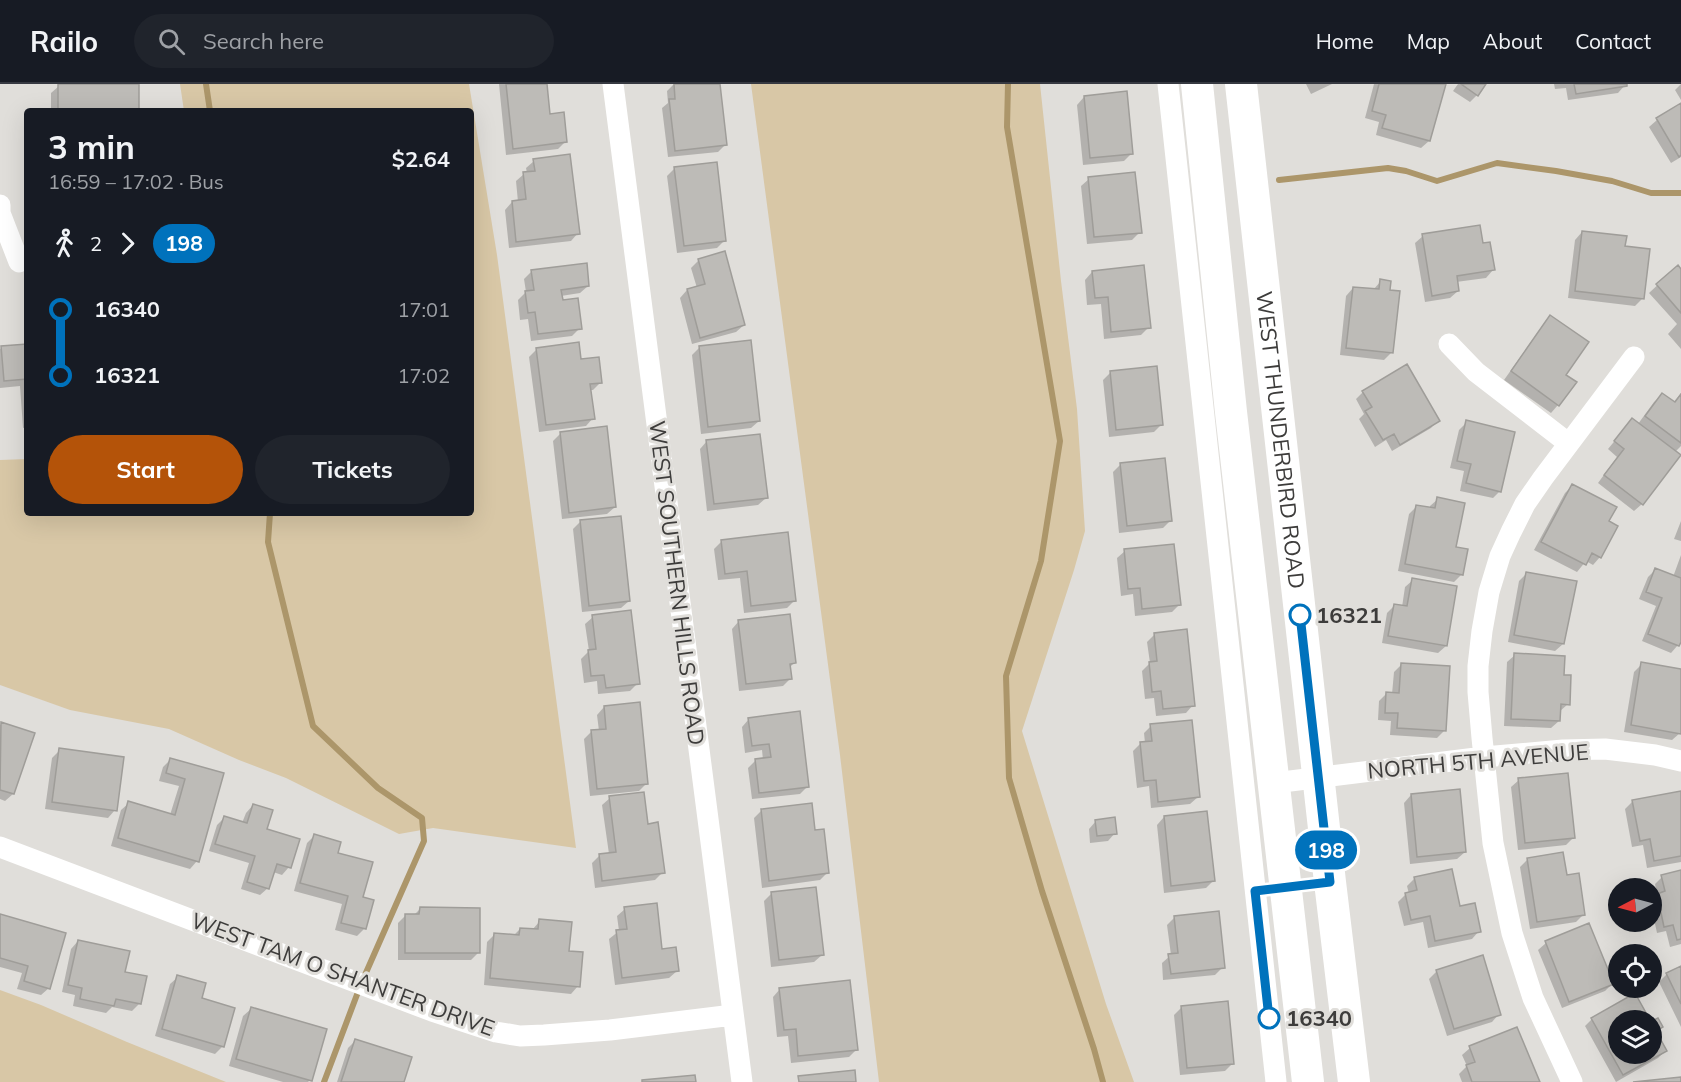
<!DOCTYPE html>
<html lang="en">
<head>
<meta charset="utf-8">
<style>
  :root { --surface:#171b24; --page:#20242c; --text:#f1f3f6; --muted:#9ea1a6; --line:#363941; --accent:#b45309 }
  body { margin:0; font-family:Mulish,sans-serif; background:var(--page); color:var(--text); height:100vh; display:flex; flex-direction:column; font-size:22px; white-space:nowrap }
  * { box-sizing:border-box; margin:0 }
  p { font-size:20px; color:var(--muted) }
  .icon { flex:none; width:33px; height:33px; fill:none; stroke:currentColor; stroke-width:2; stroke-linecap:round; stroke-linejoin:round }
  .map { position:relative; flex:1; overflow:hidden }
  .side { position:absolute; left:24px; top:24px; width:450px; height:408px; display:flex; flex-direction:column; background:var(--surface); border-radius:6px; box-shadow:0 6px 24px #0002 }
  .side>* { flex:none }
  .badge { padding:0 12px; border-radius:20px; font-size:21px; line-height:39px }
  .needle { width:39px; rotate:264deg }
  .buttons { position:absolute; left:1608px; top:794px; display:grid; gap:12px }
  .buttons a { display:grid; place-items:center; width:54px; height:54px; border-radius:50%; background:var(--surface); box-shadow:0 6px 24px #0002; font-size:30px }
  .map>.badge { position:absolute; translate:-50% -50%; box-shadow:0 0 0 3px #fff }
  .legs { display:flex; align-items:center; gap:9px; height:66px; padding:0 24px; font-size:20px }
  .legs p { margin-inline-start:auto }
  .head { display:flex; align-items:center; justify-content:space-between; height:102px; padding:0 24px }
  h1 { font-size:33px; font-weight:700; line-height:45px }
  .button { display:flex; gap:12px; margin-top:auto; padding:12px 24px }
  .button a { flex:1; height:69px; border-radius:36px; background:var(--accent); color:#fff; font-size:24px; font-weight:700; line-height:69px; text-align:center }
  .button a+a { background:var(--page); color:var(--text) }
  ul { padding:0 24px; list-style:none }
  li { display:flex; align-items:center; gap:21px; height:66px; font-size:22px }
  li i { display:grid; place-items:center; width:9px; height:100%; margin:0 8px; background:currentColor }
  li i::after { content:''; width:15px; height:15px; margin:-8px; border:4px solid; border-radius:50%; background:var(--surface) }
  li p { margin-inline-start:auto }
  li:first-child i { background:linear-gradient(#0000 50%,currentColor 0) }
  li:last-child i { background:linear-gradient(currentColor 50%,#0000 0) }
  header { display:flex; align-items:center; gap:36px; box-sizing:border-box; height:84px; padding:0 30px; background:var(--surface); border-bottom:2px solid var(--line) }
  header strong { font-size:28px }
  nav { display:flex; gap:33px; margin-inline-start:auto; font-size:21px }
  .search { width:420px; height:54px; background:var(--page); display:flex; align-items:center; gap:15px; box-sizing:border-box; padding:0 21px; border-radius:33px; color:var(--muted); font-size:22px }
  .map>svg:first-child { display:block }
</style>
</head>
<body>
<header>
<strong>Railo</strong>
<div class="search"><svg class="icon" aria-label="search" viewBox="0 0 24 24"><circle cx="10" cy="10" r="6"/><path d="M15 15l6 6"/></svg>Search here</div>
<nav><a>Home</a><a>Map</a><a>About</a><a>Contact</a></nav>
</header>
<div class="map">
<svg width="1681" height="998" viewBox="0 0 1681 998">
  <rect width="100%" height="100%" fill="#e0deda"/>
  <path fill="#d8c7a6" d="M180 0H469L497 171 576 764 433 744 399 750 286 694 239 676 169 645 70 626 0 601V376L27 375V429H471V27H184Z
    M751 0H1040L1061 197 1077 325 1085 447 1074 486 1022 647 1106 920 1134 998H879L840 671Z
    M0 906 41 921 127 958 226 998H0Z"/>
  <path fill="#0003" d="M499 0H545L549 32 565 58 558 65 506 71Z
    M674 0H719L725 61 718 68 668 73 662 24 668 19 667 7Z
    M1306 0H1332L1311 10Z
    M1374 0H1444L1429 57 1421 64 1376 51 1379 38 1365 34Z
    M1458 0H1484L1477 11 1470 18 1453 7Z
    M1554 0H1625V1L1618 9 1568 16 1566 4 1555 5Z
    M1681 0V16L1675 6Z
    M59 2 138 27H51V9Z
    M1084 13 1132 69 1124 77 1083 81 1077 21Z
    M1681 21V73L1671 79 1649 43 1657 36Z
    M534 77 578 149 571 157 509 164 505 126 512 118H518L516 97 524 90 527 89 526 84Z
    M675 84 725 156 717 164 677 169 667 92Z
    M1089 95 1140 148 1132 156 1087 160 1081 102Z
    M1582 148 1643 214 1635 222 1568 214 1575 156Z
    M1423 152 1481 161 1493 186 1486 194 1456 198 1458 207 1450 214 1425 218 1415 159Z
    M699 176 744 241 736 248 692 260 680 214 687 206 697 204 691 184Z
    M1677 183 1681 187V265L1668 250 1677 240 1649 209Z
    M532 187 588 202 580 209 561 212 562 218 580 244 572 252 531 257 528 235 520 236 518 216 526 208 524 195Z
    M1092 188 1149 243 1141 251 1104 255 1101 220 1087 221 1085 196Z
    M1381 197 1389 207 1392 268 1384 276 1340 271 1346 212 1353 204 1373 206Z
    M1550 233 1564 291 1558 321 1551 329 1504 296 1543 241Z
    M27 262V343L23 344 20 302 0 304V265L2 264Z
    M700 263 759 337 751 344 701 350 692 271Z
    M537 265 580 277 601 298 593 306H589L593 334 586 342 539 348 529 273Z
    M1110 289 1162 340 1154 348 1109 353 1103 296Z
    M1363 308 1438 336 1431 344 1392 367 1386 356 1375 363 1359 335 1364 330 1356 315Z
    M1681 309V362L1675 368 1642 420 1634 427 1598 399 1617 373 1608 365 1632 336 1638 340 1654 318 1662 311 1673 319Z
    M1467 338 1500 407 1493 414 1460 407 1464 387 1450 384 1459 346Z
    M561 349 615 423 607 430 562 435 553 357Z
    M707 357 766 414 758 421 707 427 700 365Z
    M1121 380 1170 437 1163 444 1119 449 1113 388Z
    M1572 402 1607 438 1600 473 1593 481 1586 477 1577 488 1534 466 1565 409Z
    M1438 415 1455 464 1466 466 1461 491 1454 498 1398 487 1409 430 1417 422 1430 425V422Z
    M581 437 629 517 621 524 582 528 573 445Z
    M1681 437V457L1674 455Z
    M722 457 794 517 787 524 744 529 740 494 718 496 714 465Z
    M1125 467 1179 521 1172 528 1135 532 1133 510 1121 512 1117 474Z
    M1681 471V554L1678 561 1671 569 1642 557 1656 522 1639 515 1648 493 1655 486 1673 493Z
    M1527 489 1563 560 1555 567 1508 558 1519 497Z
    M1413 496 1446 562 1438 569 1382 559 1387 529 1395 521 1402 523 1405 503Z
    M1323 528H1324L1325 536 1320 540 1319 531Z
    M593 533 638 599 630 607 598 610 597 597 584 599 581 575 589 567 585 540Z
    M739 537 794 579 789 584 791 594 783 602 739 607 732 545Z
    M1155 550 1193 621 1186 629 1156 632 1154 614 1145 615 1142 587 1150 579 1147 558Z
    M1515 571 1562 592 1568 620 1559 628V637L1551 644 1504 642 1507 578Z
    M1642 580 1681 586V640L1680 649 1672 656 1624 648 1634 588Z
    M1401 581 1445 646 1437 654 1390 651 1391 637 1378 636 1379 617 1386 610H1392L1394 588Z
    M604 623 647 699 639 707 590 712 584 655 591 648 599 647 597 631Z
    M749 635 808 702 800 710 752 715 748 684 755 677 763 676 762 666 745 669 742 643Z
    M2 640 13 710 5 717 0 715V641Z
    M1151 642 1198 713 1190 720 1151 724 1149 702 1137 704 1133 667 1141 659H1145L1144 649Z
    M60 666 115 726 108 734 45 725 52 674Z
    M171 675 222 690 197 777 190 785 111 762 121 726 129 719 170 731 179 702 159 697 163 683Z
    M1519 696 1573 754 1566 761 1518 766 1511 703Z
    M1681 708V778L1647 784 1643 761 1632 763 1625 725 1632 718Z
    M1411 711 1465 768 1457 775 1410 780 1404 719Z
    M610 714 647 741 663 788 655 796 595 804 592 779 599 772 609 770 602 721Z
    M253 721 265 746 289 783 282 791 273 788 268 804 260 811 241 805 249 779 209 767 217 741 224 734 242 739 246 729Z
    M761 727 813 748 827 789 820 796 762 804 754 734Z
    M1164 733 1213 797 1206 804 1164 809 1157 741Z
    M1096 737 1115 749 1108 757 1090 759 1089 745Z
    M314 752 361 814 364 845 357 852 335 846 342 820 294 807 307 759Z
    M1528 775 1565 793 1584 830 1576 838 1530 845 1520 783Z
    M1681 788V860L1670 863 1666 847 1657 849 1652 826V817L1657 811 1655 800 1662 793Z
    M1415 794 1459 824 1479 847 1472 855 1428 864 1423 838 1404 842 1398 818 1406 810H1409L1407 802Z
    M772 809 822 871 814 878 771 883 764 817Z
    M420 825 478 869 471 876H398V839L406 831H414Z
    M625 825 677 887 669 894 615 901 609 855 619 847 617 832Z
    M0 832 49 904 41 911 17 905 22 889 0 883Z
    M1175 833 1223 883 1215 891 1163 896 1162 879 1171 871 1167 841Z
    M540 837 567 868 578 902 571 910 484 901 487 858 495 850 513 852 520 845 532 846Z
    M78 857 123 889 140 919 132 927 112 923 106 929 73 922 75 911 62 908 71 865Z
    M1546 859 1612 900 1605 907 1562 924 1538 866Z
    M1681 883V943L1659 898 1667 890Z
    M1437 887 1499 930 1492 938 1447 952 1429 895Z
    M178 893 200 915 223 962 215 970 155 952 170 900Z
    M780 905 856 966 849 973 791 979 788 952 777 953 773 913Z
    M1182 923 1233 979 1225 987 1180 991 1174 931Z
    M251 925 310 996 308 998H283L229 982 243 932Z
    M1592 935 1648 936H1618V969H1652V939L1657 936 1661 943 1655 949 1665 967 1658 974 1616 998 1585 942Z
    M356 956 403 998H337L348 964Z
    M1470 964 1538 998H1462L1459 990 1467 982 1462 971Z"/>
  <g fill="none" stroke-linecap="round" stroke-linejoin="round">
    <path stroke="#ac966a" stroke-width="6" d="M206 0 210 27
      M1008 0 1007 43 1060 357 1041 477 1006 592 1009 694 1042 807 1094 965 1103 998
      M1279 96 1388 84 1406 87 1437 97 1497 79 1556 87 1612 97 1651 109H1681
      M270 429 268 458 313 642 378 704 422 734 424 757 361 900 324 998"/>
  </g>
  <path fill="#bdbbb7" stroke="#9f9d99" stroke-width="1.5" d="M58 0H139V27H58Z
    M506 0H547L550 30 564 28 567 58 513 65Z
    M674 0H720L727 61 675 67 669 15H675Z
    M1379 0H1446L1430 57 1382 44 1386 31 1372 27Z
    M1461 0H1486L1478 12Z
    M1574 0H1627V2L1576 10Z
    M1127 7 1133 70 1090 74 1084 12Z
    M1681 19V71L1679 73 1656 34Z
    M570 70 580 150 516 158 512 117 526 115 523 88 535 87 533 75Z
    M717 78 726 157 684 162 674 83Z
    M1135 88 1142 149 1094 153 1088 93Z
    M1480 141 1483 159 1490 158 1495 186 1457 192 1459 207 1432 212 1422 150Z
    M1582 147 1627 152 1625 162 1650 165 1644 215 1575 207Z
    M725 167 745 241 700 254 687 205 705 200 698 175Z
    M587 179 589 202 561 206 563 216 578 214 582 245 538 250 535 228 528 229 525 207 534 206 531 186Z
    M1144 181 1151 244 1111 248 1108 213 1095 214 1092 187Z
    M1678 181 1681 185V229L1656 200Z
    M1380 195 1391 197 1390 206 1400 207 1393 269 1346 264 1353 203 1379 205Z
    M1550 231 1589 258 1566 291 1577 298 1559 322 1511 287Z
    M751 256 760 337 708 343 699 262Z
    M579 258 581 275 599 273 602 299 590 300 595 335 546 341 536 264Z
    M27 260V295L4 297 1 262Z
    M1407 280 1440 337 1400 361 1394 350 1383 356 1365 327 1372 323 1362 307Z
    M1157 282 1163 341 1116 346 1110 287Z
    M1662 309 1675 318 1681 310V359L1645 332Z
    M1632 334 1681 371 1643 421 1604 391 1624 365 1614 357Z
    M1466 336 1515 348 1501 408 1466 399 1471 380 1457 377Z
    M607 342 616 423 569 429 560 348Z
    M760 350 768 414 714 420 706 356Z
    M1165 374 1172 437 1127 442 1120 379Z
    M1572 400 1617 423 1609 437 1618 442 1601 474 1592 469 1586 481 1541 458Z
    M1437 413 1465 419 1456 463 1468 465 1463 491 1405 480 1416 421 1435 424Z
    M621 432 630 517 589 522 580 436Z
    M788 448 796 517 751 522 747 487 725 490 721 456Z
    M1174 460 1181 521 1142 525 1140 504 1128 505 1124 465Z
    M1655 484 1681 494V558L1679 562 1648 550 1662 514 1646 508Z
    M1526 488 1577 497 1564 560 1514 551Z
    M1412 494 1457 502 1447 562 1388 552 1394 520 1407 522Z
    M631 526 640 600 606 604 604 591 591 592 588 566 596 565 592 531Z
    M790 530 796 579 790 580 792 595 746 600 738 536Z
    M1187 545 1195 622 1163 625 1161 607 1152 608 1149 578 1157 577 1154 549Z
    M1514 569 1565 572 1564 591H1571L1570 621 1561 620 1560 637 1511 635Z
    M1641 578 1681 585V650L1631 641Z
    M1401 579 1450 582 1446 647 1397 644 1398 629H1385L1386 608 1399 609Z
    M640 618 648 700 597 705 591 646 606 645 604 622Z
    M800 627 809 703 759 709 755 675 771 673 769 660 752 662 748 634Z
    M1192 636 1200 713 1158 718 1156 696 1144 697 1140 658 1152 657 1150 640Z
    M1 638 35 649 14 710 0 706Z
    M59 664 124 673 117 727 52 718Z
    M170 674 224 689 199 778 118 754 128 717 175 731 185 695 166 689Z
    M1568 689 1575 754 1525 759 1518 694Z
    M1460 705 1466 768 1417 773 1411 710Z
    M1681 707V772L1654 777 1650 755 1640 757 1632 716Z
    M644 708 648 740 658 738 665 789 602 797 599 770 616 768 609 712Z
    M812 719 815 746 824 745 829 789 769 797 761 725Z
    M253 720 273 726 267 745 300 755 291 784 277 780 269 805 247 798 255 772 215 760 224 732 247 739Z
    M1207 727 1215 797 1171 802 1164 732Z
    M1115 733 1117 750 1097 752 1095 736Z
    M314 750 341 758 338 769 373 778 363 813 374 816 366 845 341 839 348 812 300 799Z
    M1563 768 1567 791 1579 789 1585 831 1537 838 1527 774Z
    M1452 785 1460 822 1475 819 1481 848 1435 857 1430 832 1411 836 1405 809 1417 806 1414 793Z
    M1681 786V855L1677 856 1673 841 1664 843 1657 810 1665 807 1661 791Z
    M816 803 824 871 779 876 771 808Z
    M657 819 662 865 676 863 679 887 622 894 616 846 627 845 624 823Z
    M420 823 480 824V869H405V830H419Z
    M1219 827 1225 884 1171 890 1168 870 1178 869 1174 832Z
    M0 830 66 849 50 905 24 897 28 882 0 874Z
    M539 835 572 838 569 867 583 868 580 903 490 894 494 849 519 851 520 844 538 845Z
    M1589 839 1614 900 1569 918 1545 857Z
    M78 856 130 867 125 888 147 892 141 920 116 915 114 922 80 915 82 904 68 901Z
    M1483 871 1501 931 1454 945 1436 886Z
    M1681 882V920L1666 889Z
    M177 891 206 899 202 914 235 924 224 963 162 945Z
    M850 896 858 966 798 972 796 945 784 946 779 904Z
    M1635 909 1650 936H1618V969H1652V937L1658 934 1663 943 1656 947 1667 967 1623 991 1591 934Z
    M1228 917 1234 980 1187 984 1181 922Z
    M251 923 327 945 312 997 236 975Z
    M1517 943 1540 998H1472L1466 981 1475 978 1469 962Z
    M355 955 412 973 404 998H341Z
    M855 986 856 998H799L798 992Z
    M695 991 696 998H642V996Z
    M1681 993V998H1633Z"/>
  <g fill="none" stroke-linecap="round" stroke-linejoin="round">
    <path stroke="#fff" stroke-width="21" d="M613 0 742 998
      M1168 0 1276 998
      M0 121V129L19 178
      M1449 260 1476 288 1568 359
      M1274 699 1484 673 1563 666 1605 665 1655 671 1681 677
      M0 763 432 927 496 948 520 952 544 951 610 946 733 931
      M1572 998 1533 914 1512 849 1493 759 1482 654 1478 608V582L1482 547 1489 508 1500 472 1511 448 1525 420 1543 394 1634 273"/>
    <g stroke="#fff" stroke-width="32">
      <path d="M1197 0 1231 328 1308 998"/>
      <path id="s1" d="M1241 0 1330 798 1354 998"/>
    </g>
  </g>
  <g fill="none" stroke-linecap="round" stroke-linejoin="round">
    <g stroke="#fff" stroke-width="14">
      <path id="line-1" d="M1269 934 1255 807 1330 798 1300 531"/>
    </g>
    <use href="#line-1" stroke="#0072bc" stroke-width="9"/>
  </g>
  <g fill="#fff" stroke="#0072bc" stroke-width="3">
    <circle cx="1300" cy="531" r="10"/>
    <circle cx="1269" cy="934" r="10"/>
  </g>
  <g text-anchor="middle" dominant-baseline="central" stroke-width="6" stroke-linejoin="round" paint-order="stroke">
    <g font-size="22" fill="#3d3c3b" stroke="#e0deda">
      <text stroke="none"><textPath href="#s1" startOffset="358">WEST THUNDERBIRD ROAD</textPath></text>
      <text transform="translate(677 499) rotate(83)">WEST SOUTHERN HILLS ROAD</text>
      <text transform="translate(1478 677) rotate(-5)">NORTH 5TH AVENUE</text>
      <text transform="translate(343 890) rotate(20)">WEST TAM O SHANTER DRIVE</text>
    </g>
    <g font-size="22" font-weight="bold" fill="#3d3c3b" stroke="#e0deda" text-anchor="start">
      <text x="1316" y="531">16321</text>
      <text x="1286" y="934">16340</text>
    </g>
  </g>
</svg>
<div class="buttons">
<a><svg class="needle" viewBox="-14 -14 28 28"><path d="M0-13l5 13h-10z" fill="#e53935"/><path d="M0 13l5-13h-10z" fill="#9ea1a6"/></svg></a>
<a><svg class="icon" aria-label="locate" viewBox="0 0 24 24"><circle cx="12" cy="12" r="6"/><path d="M12 2v4M12 18v4M2 12h4M18 12h4"/></svg></a>
<a><svg class="icon" aria-label="layers" viewBox="0 0 24 24"><path d="M12 4l9 5-9 5-9-5zM3 14l9 5 9-5"/></svg></a>
</div>
<b class="badge" style="left:1326px;top:766px;background:#0072bc;color:#fff">198</b>
<section class="side">
<div class="head"><div><h1>3 min</h1><p>16:59 – 17:02 · Bus</p></div><b>$2.64</b></div>
<div class="legs"><svg class="icon" aria-label="walk" viewBox="0 0 24 24"><circle cx="13" cy="4" r="2"/><path d="M13 8l-2 6 4 7M11 14l-3 7M7 12l3-4h3l4 4"/></svg>2<svg class="icon" aria-label="forward" viewBox="0 0 24 24"><path d="M9 5l7 7-7 7"/></svg><b class="badge" style="background:#0072bc;color:#fff">198</b></div>
<ul>
<li><i style="color:#0072bc"></i><b>16340</b><p>17:01</p></li>
<li><i style="color:#0072bc"></i><b>16321</b><p>17:02</p></li>
</ul>
<div class="button"><a>Start</a><a>Tickets</a></div>
</section>
</div>
</body>
</html>
